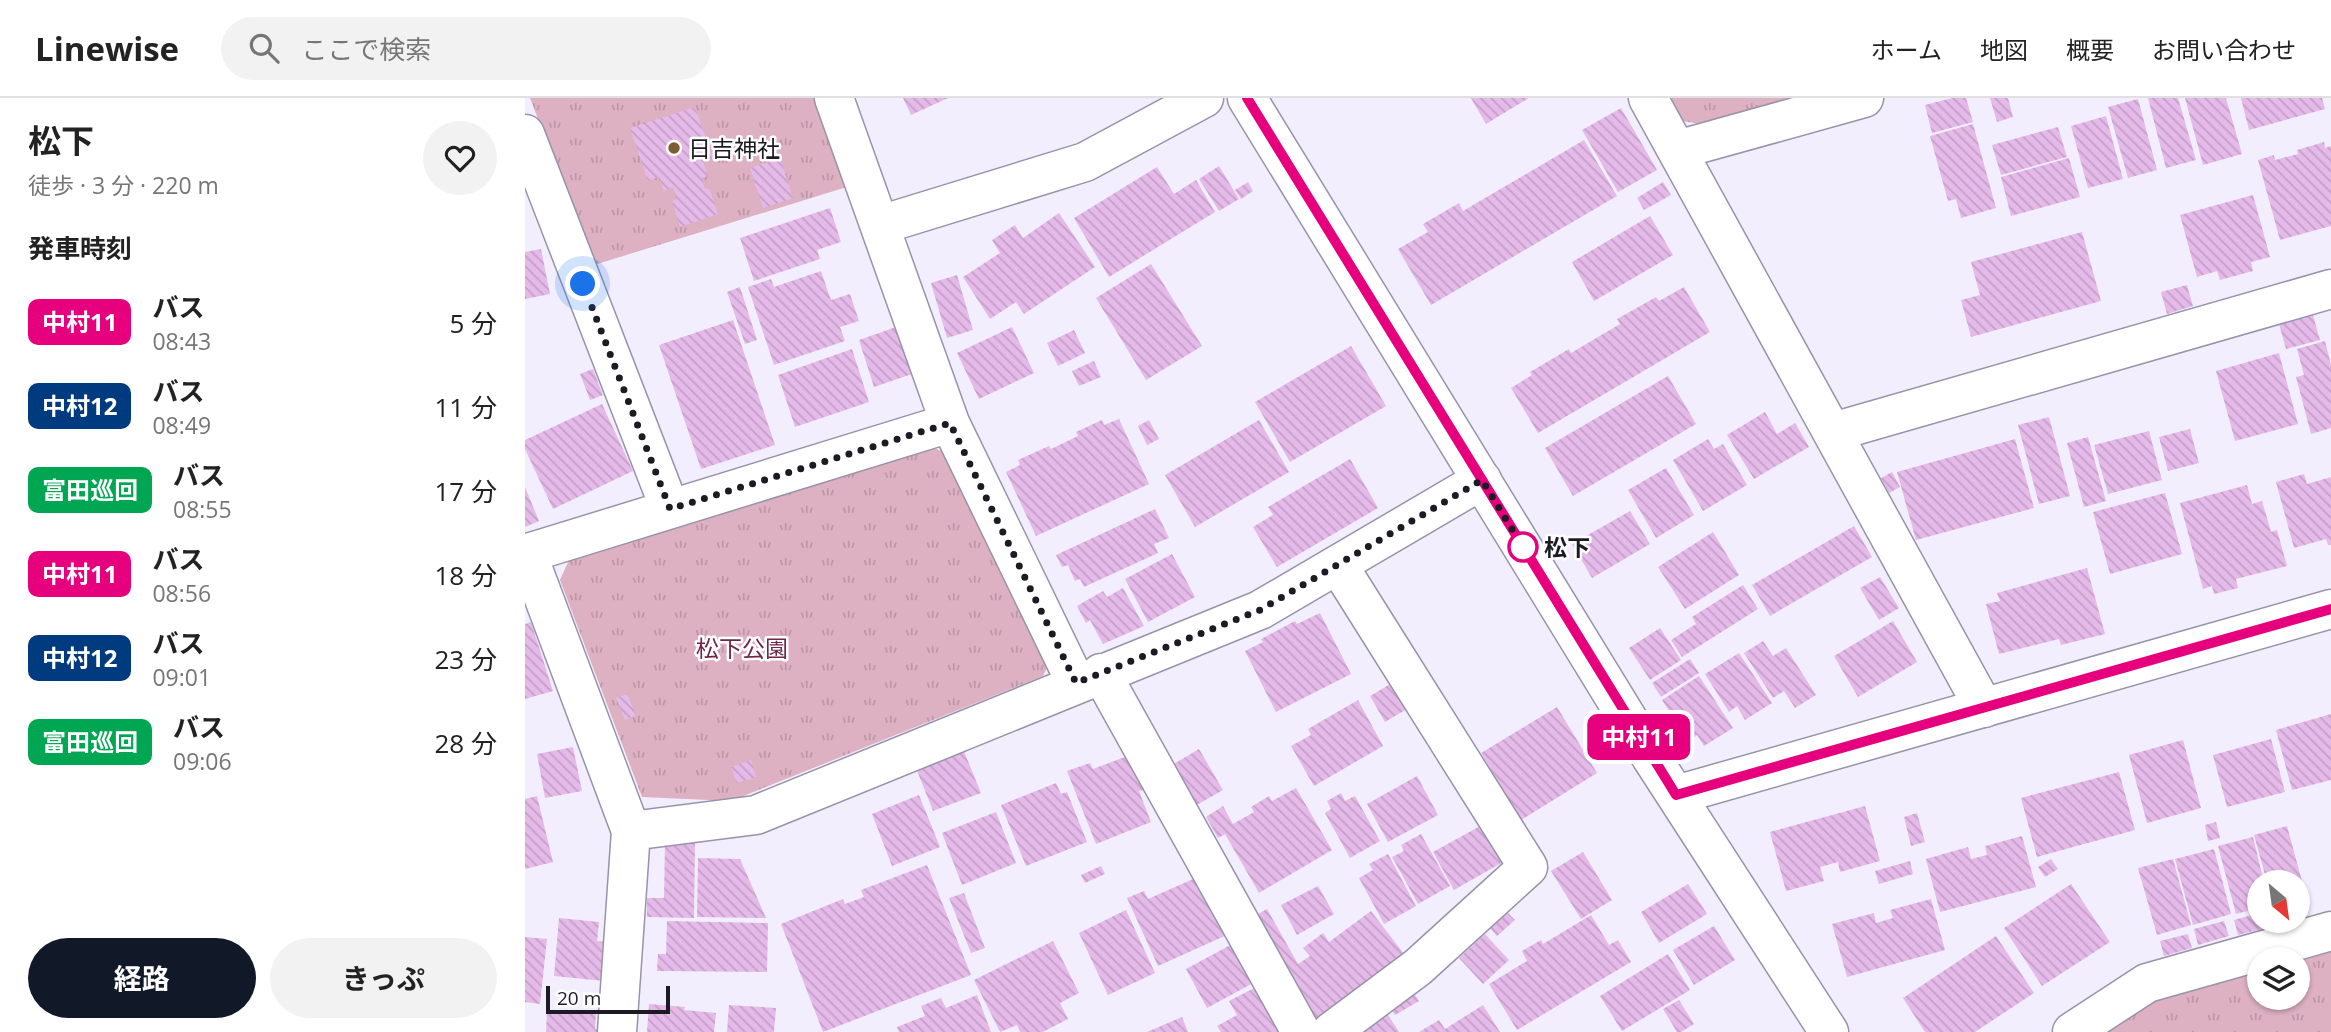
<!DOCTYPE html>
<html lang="ja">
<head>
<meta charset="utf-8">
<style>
  :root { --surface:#fff; --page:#f2f2f2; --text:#222; --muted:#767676; --line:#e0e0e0; --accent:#111827 }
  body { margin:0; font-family:"Open Sans","Noto Sans JP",sans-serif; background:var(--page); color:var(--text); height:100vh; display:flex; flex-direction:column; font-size:26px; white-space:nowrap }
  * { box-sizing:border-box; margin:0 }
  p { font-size:23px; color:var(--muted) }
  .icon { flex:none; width:38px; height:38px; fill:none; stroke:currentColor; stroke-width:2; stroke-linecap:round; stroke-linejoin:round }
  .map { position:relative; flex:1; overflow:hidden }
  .sheet { display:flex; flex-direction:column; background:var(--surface); width:525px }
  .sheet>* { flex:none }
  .badge { padding:0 14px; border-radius:10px; font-size:24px; line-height:46px }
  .needle { width:46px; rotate:151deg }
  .tools { position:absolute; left:1722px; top:772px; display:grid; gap:14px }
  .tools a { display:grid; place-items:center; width:63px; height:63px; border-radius:50%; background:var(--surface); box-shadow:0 2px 5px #0004; font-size:35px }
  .scale { position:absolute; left:21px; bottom:18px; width:124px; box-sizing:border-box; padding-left:7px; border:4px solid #1c1a23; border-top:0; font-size:19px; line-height:24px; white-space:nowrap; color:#1c1a23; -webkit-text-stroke:5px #fefefe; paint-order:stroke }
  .you { position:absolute; width:35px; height:35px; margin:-18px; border:5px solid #fff; border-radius:50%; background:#1a73e8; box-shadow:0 0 0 10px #1a73e833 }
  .map>.badge { position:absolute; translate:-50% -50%; box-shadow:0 0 0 4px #fff }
  h2 { padding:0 28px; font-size:26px; line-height:63px }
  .round { display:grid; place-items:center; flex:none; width:74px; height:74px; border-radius:37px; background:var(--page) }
  .summary { display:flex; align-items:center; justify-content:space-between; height:119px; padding:0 28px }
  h1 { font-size:33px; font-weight:700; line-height:52px }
  .primary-button { display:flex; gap:14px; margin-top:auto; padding:14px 28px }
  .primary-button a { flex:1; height:80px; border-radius:42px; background:var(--accent); color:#fff; font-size:28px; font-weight:700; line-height:80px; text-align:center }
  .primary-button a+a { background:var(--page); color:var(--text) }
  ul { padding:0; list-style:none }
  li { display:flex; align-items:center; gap:21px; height:84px; padding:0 28px }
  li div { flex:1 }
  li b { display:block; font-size:26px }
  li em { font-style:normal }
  li .badge { min-width:77px; font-weight:700; text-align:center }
  header { display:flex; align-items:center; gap:42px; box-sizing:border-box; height:98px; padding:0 35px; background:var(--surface); border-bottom:2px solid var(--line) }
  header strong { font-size:33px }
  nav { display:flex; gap:38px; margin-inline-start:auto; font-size:24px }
  .search { width:490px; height:63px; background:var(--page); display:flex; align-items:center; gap:18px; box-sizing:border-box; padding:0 24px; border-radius:38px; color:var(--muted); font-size:26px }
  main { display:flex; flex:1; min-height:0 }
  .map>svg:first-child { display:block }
</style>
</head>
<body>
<header>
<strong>Linewise</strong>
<div class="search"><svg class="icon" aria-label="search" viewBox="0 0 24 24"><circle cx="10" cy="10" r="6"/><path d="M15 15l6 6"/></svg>ここで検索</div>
<nav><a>ホーム</a><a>地図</a><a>概要</a><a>お問い合わせ</a></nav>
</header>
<main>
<section class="sheet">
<div class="summary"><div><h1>松下</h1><p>徒歩 · 3 分 · 220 m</p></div><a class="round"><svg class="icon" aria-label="heart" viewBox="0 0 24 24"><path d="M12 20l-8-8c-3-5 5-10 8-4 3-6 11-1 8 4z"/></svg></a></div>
<h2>発車時刻</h2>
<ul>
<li><span class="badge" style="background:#e6007e;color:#fff">中村11</span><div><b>バス</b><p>08:43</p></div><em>5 分</em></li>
<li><span class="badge" style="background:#003b80;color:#fff">中村12</span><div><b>バス</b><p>08:49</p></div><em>11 分</em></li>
<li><span class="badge" style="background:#00a651;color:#fff">富田巡回</span><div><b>バス</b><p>08:55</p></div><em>17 分</em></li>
<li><span class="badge" style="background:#e6007e;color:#fff">中村11</span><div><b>バス</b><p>08:56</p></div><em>18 分</em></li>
<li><span class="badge" style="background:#003b80;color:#fff">中村12</span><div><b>バス</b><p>09:01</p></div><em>23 分</em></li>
<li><span class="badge" style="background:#00a651;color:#fff">富田巡回</span><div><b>バス</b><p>09:06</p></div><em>28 分</em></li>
</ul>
<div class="primary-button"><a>経路</a><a>きっぷ</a></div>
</section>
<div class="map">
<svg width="1806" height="934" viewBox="0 0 1806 934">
  <defs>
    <pattern id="park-tufts" width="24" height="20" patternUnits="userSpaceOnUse" patternTransform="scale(1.75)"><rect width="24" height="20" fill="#ddb0c2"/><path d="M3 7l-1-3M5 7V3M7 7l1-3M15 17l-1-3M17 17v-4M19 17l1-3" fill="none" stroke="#bd97a6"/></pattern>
    <pattern id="building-back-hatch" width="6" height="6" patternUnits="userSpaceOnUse" patternTransform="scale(1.75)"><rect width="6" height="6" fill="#e5bae9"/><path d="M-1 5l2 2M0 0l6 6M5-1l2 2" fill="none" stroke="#c49fc8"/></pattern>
  </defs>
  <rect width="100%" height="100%" fill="#f2eefe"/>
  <path fill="url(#park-tufts)" d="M5 0H293L325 88 69 167Z
    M1143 0H1265L1176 26 1157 23Z
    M404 347 424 357 526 561 518 578 206 703 117 699 35 482 45 460Z
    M1806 854V934H1581L1627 902 1734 873V900H1773V863Z"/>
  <path fill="url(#building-back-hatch)" d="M378 0H423L386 17Z
    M946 0H1004L961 26Z
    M1427 0H1441L1448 24 1407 35 1400 7Z
    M1465 0H1483L1488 19 1472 24Z
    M1623 0H1653L1671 62 1641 70Z
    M1660 0H1701L1717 56 1678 67Z
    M1716 0H1797L1800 11 1724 32Z
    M1613 1 1632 72 1603 80 1583 9Z
    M170 9 188 61 178 64 183 78 177 80 180 91 184 90 193 116 155 129 147 103 152 101 148 89 139 93 134 79 123 83 105 30Z
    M1096 10 1132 72 1093 94 1057 32Z
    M1581 18 1598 81 1563 90 1546 28Z
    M1448 26 1471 110 1436 120 1431 101 1423 103 1405 38Z
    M1533 29 1542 59 1476 77 1467 47Z
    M1059 42 1092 98 906 207 873 151 903 134 898 126 934 105 938 113Z
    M1799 44 1800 50 1806 48V128L1755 142 1733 62 1749 57 1750 62 1773 56 1772 52Z
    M255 60 268 100 238 110 225 70Z
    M1544 60 1555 99 1486 118 1476 79Z
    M694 68 714 101 694 113 674 81Z
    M632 69 649 96 671 82 690 114 584 179 549 120Z
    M723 84 728 93 716 101 710 92Z
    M1138 84 1146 97 1119 112 1112 100Z
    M1728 97 1745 159 1726 164 1728 173 1695 182 1692 173 1672 179 1655 117Z
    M305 110 316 144 292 152 295 161 229 183 215 140Z
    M534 115 570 169 499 216 491 204 465 221 438 179 475 155 467 142 490 127 498 140Z
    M1125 118 1148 157 1069 203 1047 164Z
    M1557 134 1576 203 1446 239 1436 202 1455 197 1446 164Z
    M16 151 25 196 0 201V154Z
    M626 166 677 248 621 282 571 200Z
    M296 173 306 202 325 196 334 223 315 229 320 243 249 267 223 189 246 181 249 189Z
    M432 177 448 232 422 240 406 185Z
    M1662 187 1668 208 1642 216 1636 194Z
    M215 189 232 242 220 246 202 194Z
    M1159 189 1185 234 1013 335 986 290 1007 277 1005 274 1044 251 1046 255 1095 226 1092 221 1131 199 1134 203Z
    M1788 217 1795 242 1761 251 1754 226Z
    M208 222 250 347 176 371 134 247Z
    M371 229 387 276 349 289 334 242Z
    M487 229 509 275 454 301 432 255Z
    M549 232 560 255 533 268 522 245Z
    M1800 243 1806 267V330L1786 336 1771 279 1779 277 1772 251Z
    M826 248 861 308 765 364 730 304Z
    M327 251 344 304 270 329 253 277Z
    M1754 255 1773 326 1710 343 1691 273Z
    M569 263 576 279 554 288 547 273Z
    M68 271 78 297 65 302 55 276Z
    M1143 278 1171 326 1048 398 1020 350Z
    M77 306 108 373 28 411 0 351V342Z
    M1240 314 1252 336 1270 325 1284 349 1229 381 1202 337Z
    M1524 319 1545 398 1514 406 1493 327Z
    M594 321 624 386 511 438 481 374 495 367 493 362 524 348 526 351 553 338 551 334 577 322 579 327Z
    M624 322 634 341 622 347 613 328Z
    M734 322 764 374 670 429 640 377Z
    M1665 331 1674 365 1643 373 1634 339Z
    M1624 333 1637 382 1583 396 1569 347Z
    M1563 339 1581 403 1559 409 1542 345Z
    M1183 341 1189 351 1198 346 1222 387 1178 413 1148 362Z
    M1490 341 1509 410 1391 442 1372 374Z
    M825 361 853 410 752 469 728 429 748 417 743 409Z
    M1141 370 1169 417 1131 440 1103 392Z
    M1367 374 1375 389 1364 395 1356 380Z
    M1779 376 1782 386 1806 379V447H1803L1801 441 1769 450 1751 384Z
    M1722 387 1727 406 1737 403 1746 434 1752 432 1762 468 1711 481 1713 490 1689 496 1687 488 1678 491 1655 405Z
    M0 389 14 423 0 429Z
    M1640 395 1657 456 1585 476 1568 414Z
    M630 411 644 440 629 446 633 455 559 489 555 481 550 483 543 467 537 469 531 457Z
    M1105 413 1125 446 1067 480 1047 446Z
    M1329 428 1347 459 1245 518 1227 487Z
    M1188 434 1214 477 1160 511 1133 469Z
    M647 456 670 499 623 524 600 481Z
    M1562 470 1580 536 1536 547 1534 541 1474 556 1461 506 1475 503 1472 495Z
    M1355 479 1374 510 1354 522 1335 490Z
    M1218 487 1233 511 1157 559 1146 542 1171 526 1167 519Z
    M598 490 619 528 578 546 565 522 561 525 552 508 578 493 582 499Z
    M795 515 826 576 751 614 720 553 738 544 736 541 770 523 772 526Z
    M1368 523 1392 564 1333 599 1309 558Z
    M6 524 28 593 0 601V526Z
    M1135 530 1156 562 1125 582 1104 550Z
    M1238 543 1248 558 1261 550 1291 597 1270 610 1259 593 1248 600 1219 555Z
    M1214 555 1247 605 1220 622 1212 608 1204 614 1180 576Z
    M1165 561 1174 575 1136 599 1127 585Z
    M1174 578 1208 630 1179 648 1172 637 1164 643 1137 602Z
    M867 585 882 611 860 624 845 598Z
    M102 596 111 617 100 622 91 600Z
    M833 602 858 648 789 688 766 648 786 637 783 631Z
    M1032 609 1072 675 996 722 956 655Z
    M1806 616V682L1767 692 1751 632Z
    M1746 641 1760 694 1702 709 1688 657Z
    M1658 642 1676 710 1622 725 1604 657Z
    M48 649 57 693 20 700 12 656Z
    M438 651 456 695 408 713 391 670Z
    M674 651 698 692 670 708 647 667Z
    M605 657 619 692 614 693 626 724 571 746 542 673 565 665 568 671Z
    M226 662 231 679 212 685 206 669Z
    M1594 674 1610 732 1512 759 1496 700Z
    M892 678 913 717 863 744 842 706Z
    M531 685 536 696 542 694 562 744 501 768 476 707Z
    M771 690 807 752 734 795 700 736 693 740 681 719 698 708 708 726 729 714 726 709 744 698 747 703Z
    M816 695 820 703 830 698 855 743 825 760 800 715 806 711 802 703Z
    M394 697 415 749 367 768 347 716Z
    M12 698 28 764 0 771V701Z
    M1340 708 1355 763 1315 774 1313 764 1295 769 1299 783 1261 793 1245 734Z
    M471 714 491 765 437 787 417 735Z
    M1392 715 1400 744 1386 748 1379 719Z
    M1691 724 1695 740 1683 743 1680 727Z
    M957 727 978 764 929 792 908 754Z
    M1762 728 1781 798 1773 800V784H1742L1729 737Z
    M896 736 925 788 893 806 867 759 879 753 876 747Z
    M1497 738 1511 789 1415 814 1401 761 1443 749 1446 761 1462 757 1460 748Z
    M1728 739 1739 784H1734V810L1711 816 1693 748Z
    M140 744H170L169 820 122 819V800H139Z
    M1689 751 1706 816 1668 827 1650 761Z
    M1058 754 1087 802 1056 821 1026 773Z
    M863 756 891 808 859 826 834 780 848 772 844 766Z
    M173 760 215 761 241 820 172 819Z
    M1526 761 1533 771 1520 779 1513 769Z
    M1648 761 1666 827 1632 837 1613 770Z
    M1385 763 1388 776 1354 786 1350 773Z
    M402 767 446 877 298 934 256 826 318 801 320 806 339 799 336 792Z
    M576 768 580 776 560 785 556 777Z
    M677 777 704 836 633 868 602 800 619 793 623 801Z
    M1163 786 1182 816 1134 845 1116 814Z
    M1546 786 1585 844 1517 888 1479 830Z
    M793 788 809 816 772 837 756 807Z
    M439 795 460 850 446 855 424 800Z
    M1406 801 1420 852 1322 879 1307 826 1349 815 1351 825 1368 820 1365 812Z
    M1777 803 1781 818 1773 821V804Z
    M742 811 773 866 785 858 778 850 798 835 804 844 846 813 886 865 784 931 724 821Z
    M601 812 630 875 583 897 554 835Z
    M982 814 990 822 972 838 965 830Z
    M1734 815V822H1738L1740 830 1713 837 1709 822Z
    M1066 817 1084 847 1093 842 1106 864 992 932 964 886 1002 863 997 853 1016 842 1018 846Z
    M34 820 74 824 72 843 83 844 79 883 29 878Z
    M142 823 243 825 242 874 132 873 133 856H141Z
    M1699 823 1704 838 1673 847 1669 831Z
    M1189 828 1210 862 1169 887 1148 852Z
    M960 836 984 862 958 886 934 860Z
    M1663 836 1667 850 1639 858 1635 843Z
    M1471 838 1509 895 1450 934H1400L1378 900Z
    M0 839 22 841 15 906 0 904Z
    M528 843 554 895 535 905 543 921 518 934H495L492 927 475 934 449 882Z
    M709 845 730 884 682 910 661 871Z
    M1143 856 1165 892 1097 933 1075 898Z
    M737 886 763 934H696L692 928 712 917 704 903Z
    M887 892 894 903 870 917 863 907Z
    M452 897 466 934H374L372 929 400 918 396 908 416 900 421 910Z
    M1154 902 1169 926 1156 934H1152L1138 911Z
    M124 906 160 909 159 912 191 915 189 934H122Z
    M204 907 251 910 249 934H202Z
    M958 907 975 934H894L914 922 920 931Z
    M860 912 874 934H836Z
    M22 913 71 916 70 931 75 932V934H21Z
    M657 919 663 934H622Z"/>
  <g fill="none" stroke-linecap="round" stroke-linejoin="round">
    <g stroke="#9893ab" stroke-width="41">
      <path id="street" d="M309 0 425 325 551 585
        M1123 0 1459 610
        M0 36 145 411
        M1152 52 1339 0
        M355 127 560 64 679 0
        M1308 334 1806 191
        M2 455 106 733 231 717 735 512 957 382
        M0 456 425 325
        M576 575 776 934
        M92 934 106 733
        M806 934 893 869 1003 769 813 467
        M1547 934 1622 885 1806 833"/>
    </g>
    <g stroke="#9893ab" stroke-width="41">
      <path id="secondary" d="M722 0 1126 659 1304 934
        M1151 697 1806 511"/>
    </g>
    <use href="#street" stroke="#fff" stroke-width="38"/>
    <use href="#secondary" stroke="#fff" stroke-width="38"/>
  </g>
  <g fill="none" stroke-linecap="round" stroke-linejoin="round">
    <g stroke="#fff" stroke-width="16">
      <path id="line" d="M722 0 1151 697 1806 511"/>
    </g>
    <use href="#line" stroke="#e6007e" stroke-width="10"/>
    <path stroke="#1c1a23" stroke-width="7" stroke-dasharray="0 12.6" d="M58 186 145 411 425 325 551 585 735 512 957 382 998 449"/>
  </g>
  <circle fill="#7b5f32" stroke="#fefefe" stroke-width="2.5" cx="149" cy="50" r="7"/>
  <circle fill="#fff" stroke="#e6007e" stroke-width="3.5" cx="998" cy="449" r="14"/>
  <g text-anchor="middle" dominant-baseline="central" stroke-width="5" stroke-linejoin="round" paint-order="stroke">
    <g font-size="23" fill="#1c1a23" stroke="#fefefe" text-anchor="start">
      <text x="163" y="50">日吉神社</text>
    </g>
    <g font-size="23" font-weight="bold" fill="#1c1a23" stroke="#fefefe" text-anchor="start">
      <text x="1019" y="449">松下</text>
    </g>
    <g font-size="23" fill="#6e264a" stroke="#fefefe">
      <text x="217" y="550">松下公園</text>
    </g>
  </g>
</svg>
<div class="tools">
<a><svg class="needle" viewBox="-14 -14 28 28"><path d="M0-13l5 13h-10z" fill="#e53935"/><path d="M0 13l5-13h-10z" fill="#767676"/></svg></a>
<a><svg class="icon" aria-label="layers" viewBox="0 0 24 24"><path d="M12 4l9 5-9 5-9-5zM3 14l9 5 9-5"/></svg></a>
</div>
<div class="scale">20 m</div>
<div class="you" style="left:58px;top:186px"></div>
<b class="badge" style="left:1114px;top:639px;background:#e6007e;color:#fff">中村11</b>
</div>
</main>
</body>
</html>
